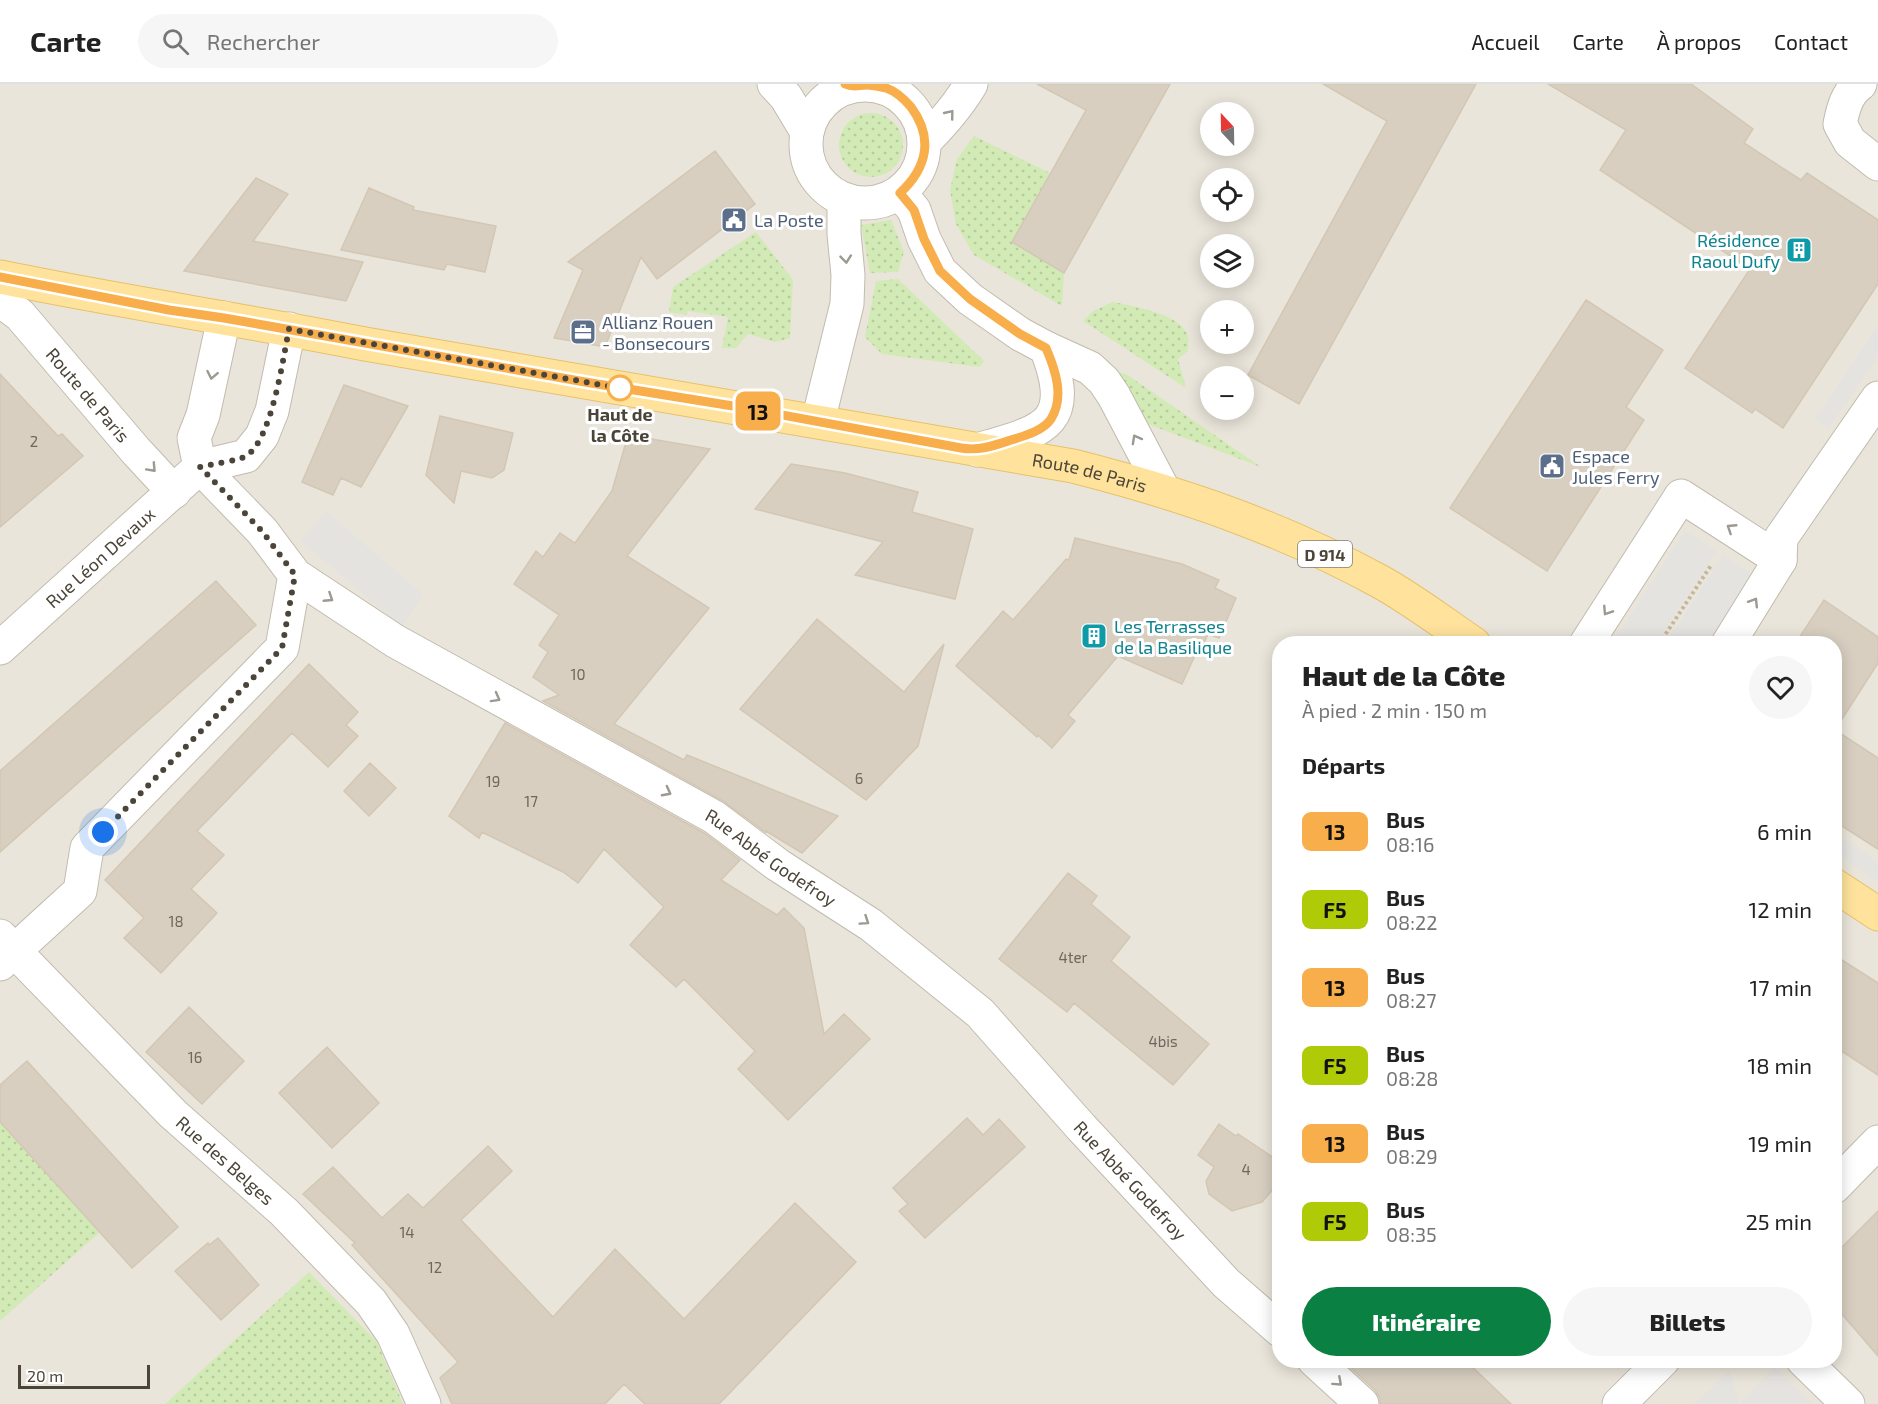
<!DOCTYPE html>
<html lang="fr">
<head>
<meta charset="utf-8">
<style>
  :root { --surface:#fff; --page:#f6f6f6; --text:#222; --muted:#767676; --line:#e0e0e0; --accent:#0b8043 }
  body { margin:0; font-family:"Exo 2",sans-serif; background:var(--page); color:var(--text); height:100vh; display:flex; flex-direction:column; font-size:22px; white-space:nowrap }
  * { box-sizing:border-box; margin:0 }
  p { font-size:20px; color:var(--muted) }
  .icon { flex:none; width:33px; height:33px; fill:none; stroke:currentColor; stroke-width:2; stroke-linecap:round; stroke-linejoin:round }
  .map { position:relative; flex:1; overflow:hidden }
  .sheet { position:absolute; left:1272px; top:552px; width:570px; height:732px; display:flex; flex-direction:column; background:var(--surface); border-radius:24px; box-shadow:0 3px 15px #0003 }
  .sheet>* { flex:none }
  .badge { padding:0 12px; border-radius:9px; font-size:21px; line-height:39px }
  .needle { width:39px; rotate:338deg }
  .buttons { position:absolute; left:1200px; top:18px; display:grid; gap:12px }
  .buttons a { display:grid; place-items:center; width:54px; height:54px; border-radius:50%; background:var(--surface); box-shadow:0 3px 15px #0003; font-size:30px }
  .scale { position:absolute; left:18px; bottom:15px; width:132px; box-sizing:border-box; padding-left:6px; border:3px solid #4b4439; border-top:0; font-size:16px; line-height:21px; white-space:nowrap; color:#4b4439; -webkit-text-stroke:4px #fff; paint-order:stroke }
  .you { position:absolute; width:30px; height:30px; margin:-15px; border:4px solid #fff; border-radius:50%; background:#1a73e8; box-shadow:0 0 0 9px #1a73e833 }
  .map>.badge { position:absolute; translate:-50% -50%; box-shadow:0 0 0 3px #fff }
  h2 { padding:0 30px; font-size:22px; line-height:54px }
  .round { display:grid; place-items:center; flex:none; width:63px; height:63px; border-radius:32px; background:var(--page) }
  .summary { display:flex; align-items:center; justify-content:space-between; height:102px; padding:0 30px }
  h1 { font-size:28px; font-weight:800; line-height:45px }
  .button { display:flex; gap:12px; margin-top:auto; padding:12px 30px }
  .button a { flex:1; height:69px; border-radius:36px; background:var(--accent); color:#fff; font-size:24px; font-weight:800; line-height:69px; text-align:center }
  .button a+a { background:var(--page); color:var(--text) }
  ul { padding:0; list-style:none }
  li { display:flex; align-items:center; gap:18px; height:78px; padding:0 30px }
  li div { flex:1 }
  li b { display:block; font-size:22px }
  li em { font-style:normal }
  li .badge { min-width:66px; font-weight:700; text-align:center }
  header { display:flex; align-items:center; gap:36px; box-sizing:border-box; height:84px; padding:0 30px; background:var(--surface); border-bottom:2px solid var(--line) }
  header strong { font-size:28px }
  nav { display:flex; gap:33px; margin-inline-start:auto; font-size:21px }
  .search { width:420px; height:54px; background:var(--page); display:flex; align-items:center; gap:15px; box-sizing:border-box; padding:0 21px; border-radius:33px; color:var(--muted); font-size:22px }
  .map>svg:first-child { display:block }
</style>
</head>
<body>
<header>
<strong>Carte</strong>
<div class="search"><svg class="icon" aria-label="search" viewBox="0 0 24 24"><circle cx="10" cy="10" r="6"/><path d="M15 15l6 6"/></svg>Rechercher</div>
<nav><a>Accueil</a><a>Carte</a><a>À propos</a><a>Contact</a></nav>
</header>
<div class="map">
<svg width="1878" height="1320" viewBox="0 0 1878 1320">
  <defs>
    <pattern id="grass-dots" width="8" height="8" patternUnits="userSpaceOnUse" patternTransform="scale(1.5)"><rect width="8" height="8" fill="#d2eab5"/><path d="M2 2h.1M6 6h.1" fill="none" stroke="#b6ca9c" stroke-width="1.8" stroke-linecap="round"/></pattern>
  </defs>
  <rect width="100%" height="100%" fill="#f6f3ec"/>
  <path fill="#eae5da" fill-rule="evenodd" d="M0 0H1878V1320H0ZM1210 28H1244V62H1210ZM1210 94H1244V128H1210ZM1210 160H1244V194H1210ZM1210 226H1244V260H1210ZM1210 292H1244V326H1210ZM1280 560H1834V1276H1280Z"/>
  <path fill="url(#grass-dots)" d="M839 61a32 32 0 1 1 64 0a32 32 0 1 1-64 0Z
    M974 52 1050 89 1012 158 1064 189 1062 222 974 171 956 140 950 106 957 75Z
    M891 136 904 168 898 188 870 189 861 141Z
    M756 148 793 196 790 254 775 258 748 250 736 264H722L728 233 688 227 686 231 669 228 673 203Z
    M898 195 984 277 980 283 882 270 865 253 876 197Z
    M1113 218C1133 222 1183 230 1188 253 1189 257 1188 263 1188 267L1178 275 1186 304 1083 237 1093 227Z
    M1114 287 1126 290 1261 383 1148 340 1129 321Z
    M0 1038 100 1148 0 1237Z
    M309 1188 377 1258 403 1320H165Z"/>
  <path fill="#e5e3e0" d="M1878 241V272L1829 344 1814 336Z
    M326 427 423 510 402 543 301 457Z
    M1685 447 1717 468 1656 559H1612Z
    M1723 471 1755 492 1709 559 1665 560Z
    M1834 749 1878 778V798L1835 769Z
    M1775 1283 1813 1320H1694L1730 1286 1739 1320Z"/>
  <path fill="#d8cfc1" stroke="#d3c7b4" stroke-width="1.5" d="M1037 0H1170L1064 189 1012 158 1086 26Z
    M1323 0H1476L1299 320 1248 291 1387 37Z
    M1548 0H1691L1753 45 1744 59 1801 96 1807 89 1878 136V200L1783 344 1755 325 1752 329 1685 284 1750 185 1600 86 1626 46Z
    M715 67 755 120 657 195 641 173 605 263 554 254 583 186 568 178Z
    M256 94 288 110 253 157 363 178 346 217 184 187Z
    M369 104 414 123 413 126 496 142 485 188 447 180 444 186 341 166Z
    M1586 216 1663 266 1626 323 1644 336 1547 487 1450 424Z
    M0 290 58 352 62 350 83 372 0 443Z
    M344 301 408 322 361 403 341 394 333 411 302 398Z
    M440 332 513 349 504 386 492 394 461 387 454 419 426 391Z
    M628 351 710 365 627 472 709 524 614 640 684 676 687 671 838 732 802 769 766 747 765 748 723 717 543 617 559 611 533 593 548 568 539 561 559 531 514 500 536 467 543 473 560 449 575 459 612 407Z
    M791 380 845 389 918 408 912 428 973 445 955 515 855 491 883 458 755 425Z
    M1075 454 1182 480 1219 496 1215 504 1236 514 1219 554 1208 550 1199 570 1196 569 1182 600 1118 572 1068 631 1075 637 1052 664 1038 651 1037 653 956 582 1003 527 1013 536 1066 475 1069 476Z
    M216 497 256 541 0 768V687Z
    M1824 516 1878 553V579L1835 646 1878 674V765L1834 737V560H1795Z
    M817 535 904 608 944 560 918 662 866 716 740 625Z
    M309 580 358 628 346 641 358 652 328 683 292 649 197 747 224 771 191 805 217 829 161 889 124 854 144 834 105 796Z
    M505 639 704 749 740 776 721 796 777 831 784 824 804 844 824 950 844 930 870 955 788 1036 738 985 755 967 684 895 676 903 630 861 664 823 604 765 578 799 563 788 482 748 479 754 449 732Z
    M370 679 396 704 369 732 344 707Z
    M1068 789 1097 812 1091 820 1130 853 1111 877 1209 960 1173 1001 1074 919 1067 928 999 875Z
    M1834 871 1878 899V991L1834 962Z
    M189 923 244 977 202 1020 146 968Z
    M327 963 379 1019 332 1064 279 1009Z
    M27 977 178 1143 132 1184 0 1038V1001Z
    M967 1034 983 1051 999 1035 1025 1063 925 1154 899 1127 908 1120 893 1104Z
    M1219 1040 1236 1052 1238 1050 1280 1078V1097L1262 1118 1232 1127 1209 1110 1206 1097 1214 1083 1198 1071Z
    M488 1062 512 1087 461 1136 553 1233 615 1165 684 1235 795 1119 856 1178 719 1320H645L624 1300 605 1320H452L440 1294 458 1278 352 1161 355 1159 303 1110 333 1083 382 1134 408 1110 423 1124Z
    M1878 1127V1272L1834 1221V1171Z
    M218 1154 259 1201 221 1236 175 1187 208 1159 209 1161Z
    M1342 1276H1465L1511 1320H1380V1314L1375 1306Z"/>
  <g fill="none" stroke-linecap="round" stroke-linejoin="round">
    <g stroke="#c2bbae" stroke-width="35">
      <g id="minor">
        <path d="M774 0 786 13 807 48"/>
        <path d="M1860 0C1847 9 1843 25 1840 40L1850 58 1878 80"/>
        <circle cx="865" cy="60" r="59"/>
        <path d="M925 57C943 39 958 22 971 0"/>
        <path d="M900 109 914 126 924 155 940 187 970 215 1020 250 1046 264C1077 342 1042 347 977 366"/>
        <path id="s1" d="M0 216 20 231 136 367 174 408"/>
        <path d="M1046 264 1090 284 1104 297 1114 312 1164 407"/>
        <path d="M818 337 847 220 848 191 844 150V116"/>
        <path id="s2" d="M200 383 262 447 295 491 395 557 714 733 778 781 871 841 980 929 1081 1043 1226 1199 1280 1246"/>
        <path d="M200 383 194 354 203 331 224 234"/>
        <path d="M1780 476 1781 454 1878 314"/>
        <path d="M1586 560 1681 412 1780 476"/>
        <path d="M1728 560 1780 476"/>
        <path id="s3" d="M0 564 200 383 246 372 262 352 272 327 289 245"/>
        <path id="s4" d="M0 852 173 1030 284 1128 371 1218 393 1250 424 1320"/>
        <path d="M0 880 80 807 87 764 282 564 295 491"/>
        <path d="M1834 1103 1878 1058"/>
        <path d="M1314 1276 1362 1320"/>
        <path d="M1803 1276 1848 1320"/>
        <path d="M1619 1320 1663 1276"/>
      </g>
    </g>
    <g stroke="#e6c16a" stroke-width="35">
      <g id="major">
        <path id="s5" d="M0 193C121 218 244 236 365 260L1073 382C1183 410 1279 443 1379 497 1412 515 1443 539 1474 560"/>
        <path d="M1834 801 1878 830"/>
      </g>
    </g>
    <path stroke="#c4b79f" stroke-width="4" stroke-dasharray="3 3" stroke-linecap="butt" d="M1659 560 1712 480"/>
    <use href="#minor" stroke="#fff" stroke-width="33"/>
    <use href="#major" stroke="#ffe39c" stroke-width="33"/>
  </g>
  <defs><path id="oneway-chevron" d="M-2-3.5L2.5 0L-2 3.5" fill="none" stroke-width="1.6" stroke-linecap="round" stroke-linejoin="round" transform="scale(1.5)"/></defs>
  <g stroke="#9c9892">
    <use href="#oneway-chevron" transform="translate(950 30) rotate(-51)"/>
    <use href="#oneway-chevron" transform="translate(846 175) rotate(84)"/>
    <use href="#oneway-chevron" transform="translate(212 291) rotate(101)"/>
    <use href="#oneway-chevron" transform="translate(1136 355) rotate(-119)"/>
    <use href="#oneway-chevron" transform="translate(152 384) rotate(47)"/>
    <use href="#oneway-chevron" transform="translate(1731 444) rotate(-147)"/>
    <use href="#oneway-chevron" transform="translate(329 514) rotate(33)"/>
    <use href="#oneway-chevron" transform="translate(1754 518) rotate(-58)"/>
    <use href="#oneway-chevron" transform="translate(1607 527) rotate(123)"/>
    <use href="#oneway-chevron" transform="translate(496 614) rotate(29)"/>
    <use href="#oneway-chevron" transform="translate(667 708) rotate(28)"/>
    <use href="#oneway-chevron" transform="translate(865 837) rotate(34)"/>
    <use href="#oneway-chevron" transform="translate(1338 1298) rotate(42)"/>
  </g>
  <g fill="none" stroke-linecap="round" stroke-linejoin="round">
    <g stroke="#fff" stroke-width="14">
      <path id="line" d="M0 193 169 226 224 234 585 298 739 323 961 364C979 367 993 362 1011 356 1024 352 1043 347 1051 335 1065 313 1055 285 1046 264L1020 250 970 215 940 187 924 155 914 126 900 109C927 84 934 54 911 23 905 16 895 7 886 4 880 3 873 1 867 1 859 1 853 4 845 0"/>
    </g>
    <use href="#line" stroke="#f8ae4b" stroke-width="9"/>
    <path stroke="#4b4439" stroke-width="6" stroke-dasharray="0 10.8" d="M103 748 282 564 295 491 262 447 200 383C211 380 238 377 246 372 272 356 283 274 289 245L630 306 620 304"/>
  </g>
  <defs>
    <g id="civic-square" transform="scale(1.35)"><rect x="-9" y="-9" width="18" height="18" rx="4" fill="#5c6f8a" stroke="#fff"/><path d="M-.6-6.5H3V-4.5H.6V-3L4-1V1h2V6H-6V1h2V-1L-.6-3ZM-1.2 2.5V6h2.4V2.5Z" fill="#fff"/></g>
    <g id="building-square" transform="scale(1.35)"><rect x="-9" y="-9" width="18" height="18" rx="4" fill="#0f9aa8" stroke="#fff"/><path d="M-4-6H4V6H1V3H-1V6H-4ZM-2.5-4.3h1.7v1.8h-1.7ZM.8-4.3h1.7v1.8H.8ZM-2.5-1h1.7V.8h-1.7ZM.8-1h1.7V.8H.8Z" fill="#fff"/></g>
    <g id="office-square" transform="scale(1.35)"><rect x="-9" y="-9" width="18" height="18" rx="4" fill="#5c6f8a" stroke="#fff"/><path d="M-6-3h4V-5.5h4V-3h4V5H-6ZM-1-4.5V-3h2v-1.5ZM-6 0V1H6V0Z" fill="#fff"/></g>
  </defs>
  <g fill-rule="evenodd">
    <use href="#civic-square" x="734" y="136"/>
    <use href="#building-square" x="1799" y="166"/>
    <use href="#office-square" x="583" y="248"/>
    <use href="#civic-square" x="1552" y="382"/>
    <use href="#building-square" x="1094" y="552"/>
  </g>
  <circle fill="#fff" stroke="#f8ae4b" stroke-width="3" cx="620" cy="304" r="12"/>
  <g text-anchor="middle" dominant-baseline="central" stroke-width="6" stroke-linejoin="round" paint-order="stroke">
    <g font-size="15" fill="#6e675b">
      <text x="34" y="357">2</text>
      <text x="578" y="590">10</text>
      <text x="859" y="694">6</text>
      <text x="493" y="697">19</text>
      <text x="531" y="717">17</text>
      <text x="176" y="837">18</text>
      <text x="1073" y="873">4ter</text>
      <text x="1163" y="957">4bis</text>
      <text x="195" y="973">16</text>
      <text x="1246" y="1085">4</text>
      <text x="407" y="1148">14</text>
      <text x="435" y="1183">12</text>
    </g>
    <rect fill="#fff" stroke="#817c74" stroke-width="1.5" x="1298" y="457" width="54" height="26" rx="4.5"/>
    <g font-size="16" font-weight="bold" fill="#4b4439">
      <text x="1325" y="470">D 914</text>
    </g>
    <g font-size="18" fill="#4e5e75" stroke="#fff" text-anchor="start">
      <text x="754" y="136">La Poste</text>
      <text x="602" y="238">Allianz Rouen<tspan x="602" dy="21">- Bonsecours</tspan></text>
      <text x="1572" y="372">Espace<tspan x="1572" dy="21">Jules Ferry</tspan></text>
    </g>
    <g font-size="18" fill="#0d838f" stroke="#fff" text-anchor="end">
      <text x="1780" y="156">Résidence<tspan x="1780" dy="21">Raoul Dufy</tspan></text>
      <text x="1114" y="542" text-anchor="start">Les Terrasses<tspan x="1114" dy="21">de la Basilique</tspan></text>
    </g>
    <g font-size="18" fill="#4b4439" stroke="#fff">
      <text stroke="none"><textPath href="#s1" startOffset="130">Route de Paris</textPath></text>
      <text stroke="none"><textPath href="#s5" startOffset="1107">Route de Paris</textPath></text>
      <text stroke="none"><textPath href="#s3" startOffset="135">Rue Léon Devaux</textPath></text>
      <text stroke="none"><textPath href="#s2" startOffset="698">Rue Abbé Godefroy</textPath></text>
      <text stroke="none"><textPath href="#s4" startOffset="318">Rue des Belges</textPath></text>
      <text stroke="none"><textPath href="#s2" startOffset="1184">Rue Abbé Godefroy</textPath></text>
    </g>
    <g font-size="18" font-weight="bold" fill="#4b4439" stroke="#fff">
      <text x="620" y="330">Haut de<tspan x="620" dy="21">la Côte</tspan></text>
    </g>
  </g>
</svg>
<div class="buttons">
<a><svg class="needle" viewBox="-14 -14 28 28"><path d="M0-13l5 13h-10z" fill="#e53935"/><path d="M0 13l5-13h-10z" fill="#767676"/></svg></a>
<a><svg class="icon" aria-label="locate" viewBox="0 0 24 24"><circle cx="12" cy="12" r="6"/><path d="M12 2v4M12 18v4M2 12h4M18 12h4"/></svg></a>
<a><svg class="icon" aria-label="layers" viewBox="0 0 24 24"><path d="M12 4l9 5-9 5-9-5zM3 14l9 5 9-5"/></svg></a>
<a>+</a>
<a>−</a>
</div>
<div class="scale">20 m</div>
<div class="you" style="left:103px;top:748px"></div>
<b class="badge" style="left:758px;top:327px;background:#f8ae4b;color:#111">13</b>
<section class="sheet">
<div class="summary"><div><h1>Haut de la Côte</h1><p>À pied · 2 min · 150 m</p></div><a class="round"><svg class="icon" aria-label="heart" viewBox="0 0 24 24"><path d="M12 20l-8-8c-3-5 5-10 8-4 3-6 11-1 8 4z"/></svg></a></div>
<h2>Départs</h2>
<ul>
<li><span class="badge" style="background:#f8ae4b;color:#111">13</span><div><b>Bus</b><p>08:16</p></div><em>6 min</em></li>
<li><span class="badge" style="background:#afcb08;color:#111">F5</span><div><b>Bus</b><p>08:22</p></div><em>12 min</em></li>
<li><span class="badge" style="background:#f8ae4b;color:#111">13</span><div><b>Bus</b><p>08:27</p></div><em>17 min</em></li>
<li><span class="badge" style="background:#afcb08;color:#111">F5</span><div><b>Bus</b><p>08:28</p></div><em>18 min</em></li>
<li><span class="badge" style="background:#f8ae4b;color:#111">13</span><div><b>Bus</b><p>08:29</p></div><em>19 min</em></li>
<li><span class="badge" style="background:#afcb08;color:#111">F5</span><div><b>Bus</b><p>08:35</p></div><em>25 min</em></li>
</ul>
<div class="button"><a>Itinéraire</a><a>Billets</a></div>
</section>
</div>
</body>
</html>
